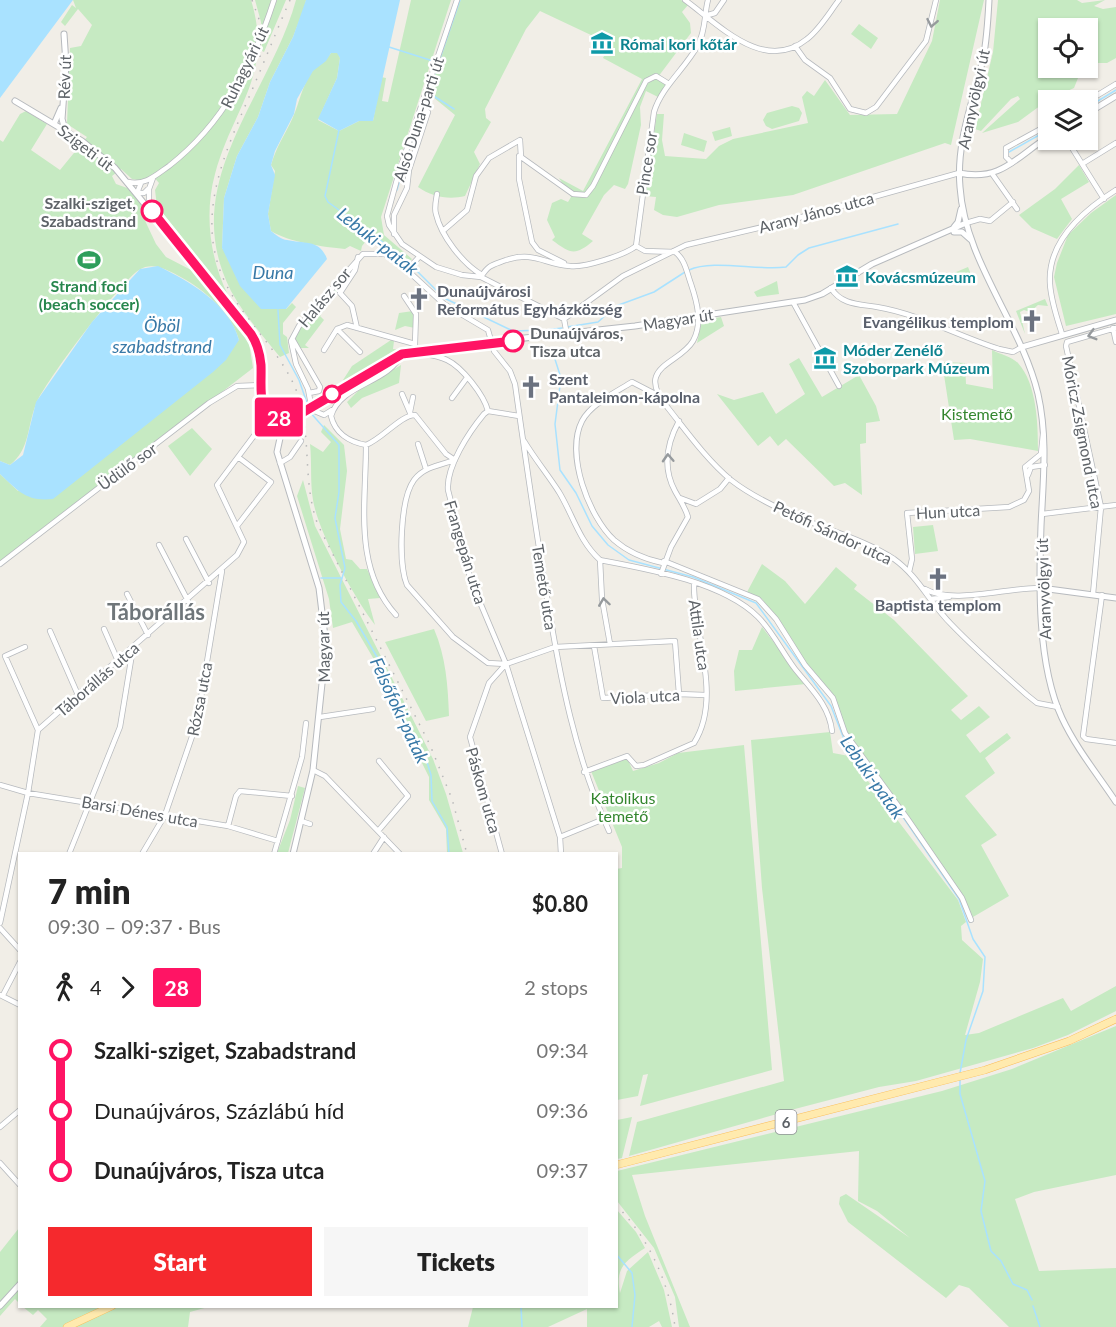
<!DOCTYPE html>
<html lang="en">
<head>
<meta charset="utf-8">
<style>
  :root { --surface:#fff; --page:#f6f6f6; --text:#222; --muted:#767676; --accent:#f5292d }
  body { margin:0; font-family:Lato,sans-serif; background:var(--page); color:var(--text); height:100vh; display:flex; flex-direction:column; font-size:22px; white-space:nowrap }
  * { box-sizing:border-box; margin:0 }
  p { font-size:20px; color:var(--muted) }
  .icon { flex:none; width:33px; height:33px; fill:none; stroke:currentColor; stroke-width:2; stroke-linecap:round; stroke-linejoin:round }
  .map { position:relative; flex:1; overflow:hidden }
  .sheet { position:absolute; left:18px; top:852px; width:600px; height:456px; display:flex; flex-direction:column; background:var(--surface); border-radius:0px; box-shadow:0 2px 4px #0004 }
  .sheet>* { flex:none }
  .badge { padding:0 12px; border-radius:4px; font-size:21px; line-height:39px }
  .fabs { position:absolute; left:1038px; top:18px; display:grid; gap:12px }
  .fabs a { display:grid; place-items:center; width:60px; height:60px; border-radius:0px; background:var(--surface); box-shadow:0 2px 4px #0004; font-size:30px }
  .map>.badge { position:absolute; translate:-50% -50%; box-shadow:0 0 0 3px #fff }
  .legs { display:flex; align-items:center; gap:9px; height:66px; padding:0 30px; font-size:20px }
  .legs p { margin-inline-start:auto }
  .summary { display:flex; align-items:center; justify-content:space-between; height:102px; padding:0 30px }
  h1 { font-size:33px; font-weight:800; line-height:45px }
  .action { display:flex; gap:12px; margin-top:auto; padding:12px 30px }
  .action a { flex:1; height:69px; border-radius:0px; background:var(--accent); color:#fff; font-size:24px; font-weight:800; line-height:69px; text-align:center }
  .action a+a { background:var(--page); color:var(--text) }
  ul { padding:0 30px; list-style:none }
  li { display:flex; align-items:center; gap:21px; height:60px; font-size:22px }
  li i { display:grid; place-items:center; width:9px; height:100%; margin:0 8px; background:currentColor }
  li i::after { content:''; width:15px; height:15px; margin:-8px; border:4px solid; border-radius:50%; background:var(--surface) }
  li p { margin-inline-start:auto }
  li:first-child i { background:linear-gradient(#0000 50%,currentColor 0) }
  li:last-child i { background:linear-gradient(currentColor 50%,#0000 0) }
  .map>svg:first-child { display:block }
</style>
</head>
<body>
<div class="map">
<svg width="1116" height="1327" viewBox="0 0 1116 1327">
  <rect width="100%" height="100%" fill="#f1eee7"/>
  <path fill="#c6eac2" d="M73 0H251C274 75 233 107 215 174 204 214 210 259 228 295L157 206 155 190 159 183 152 175 143 181 132 179 121 169 112 176 116 184 130 189 145 206 140 210 156 244 166 257 193 271 236 325 249 343 253 368 0 563V474L18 491 239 340C232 315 208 293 186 280 172 273 155 260 139 270 121 281 44 383 36 404 27 427 30 449 10 465L0 461V140L3 142 20 114 26 111 47 124 31 150 60 170 87 137 67 124 70 48 81 46 92 25 78 9 65 26 61 22 72 5 76 8Z
    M255 0H286L264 52 262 51 261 22Z
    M296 0H306L305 6 293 37 270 82 258 117 237 156 224 198 222 248 286 309 292 303 296 307 283 323V334L287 337 289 353 280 357C263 336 244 315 231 291 176 183 269 98 296 0Z
    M411 0H451L381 217 384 235 412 259 406 266 370 236 362 246 361 251 350 246 345 249C324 247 288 242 271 231L268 214 275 171 271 165C276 147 286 133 293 117 300 101 301 89 311 73 316 65 325 62 331 53H338L340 58 337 78 318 120 339 131 359 121H373L381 77 386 78 382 101 388 102Z
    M459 0H681L688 5 682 12 690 23 691 33 658 77 667 85 658 97 646 91 640 107 641 125 628 184 625 189 614 185 604 195 582 234 593 241C575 256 571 254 552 240L555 237 547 220 552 203 561 199 568 202 571 197 559 178 583 191 642 79 603 58 610 44 540 11 526 29 485 109 486 118 491 122 474 152 480 164 465 196C449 200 432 197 418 187L455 115 428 93Z
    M940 0H984L951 145 945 143 793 195 719 205 677 217 663 215 654 210 656 197 644 196 657 114H664L662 140 665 156 706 159 719 146 733 139 808 123 802 97 807 91 814 96 825 80 850 115 897 114 932 41Z
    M998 0H1077L1082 3 1105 0 1094 6 1103 9 1116 7V58L1107 63H1088V28H1048V68H1082L1074 88 1048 100 1018 122 982 133 1020 99 1018 96 1011 99 981 131 975 129 993 52Z
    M859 24 878 38 871 49 851 34Z
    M792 106 799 108 802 113 799 121 772 129 766 126 763 120 767 113Z
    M730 127 732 136 715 141 712 132Z
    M684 133 707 141 704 152 681 145Z
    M1079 165 1089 182 1061 199 1072 219 1057 239 1032 228 1019 215 1055 189Z
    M1116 195V314L1066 326 1054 277 1057 263 1068 235 1091 213Z
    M356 264 320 316 324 320 305 345 309 348H298L295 336 302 324Z
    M968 267 972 277 953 284 949 275Z
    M777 281 779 294 757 297 754 292Z
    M1045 299 1048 306 1038 305 1030 312 1024 310 1020 312 1025 334 1016 311Z
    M413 311 415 328 405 326 395 330 399 313Z
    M721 317 724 326 697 343 702 320Z
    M391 340 394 341 393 349 402 350 388 355 348 381 343 380 352 366Z
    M992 350C1000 354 1012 357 1018 363 1037 384 1038 424 1038 451L970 439 954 440 942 362 965 363 966 384 993 389Z
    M799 358 822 397 859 375 876 406 880 421 866 423V443L860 444 862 495 845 483 834 486 786 439 778 446 770 436 758 446 717 394 734 400 763 392 776 414 805 394 789 364Z
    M401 365 399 383 362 398 351 408 347 402 358 391Z
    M324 425 344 445 347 471 340 529 346 559 352 560 360 569H367L380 598 368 599 375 625C355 599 318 532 313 500 310 482 312 463 310 444L323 452 331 442 321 432Z
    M192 428 212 449 190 476 168 446Z
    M303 480 315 526 433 759 446 794 463 853H447L446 829 429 800V777L409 737 396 697 352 622 333 628 329 599 297 496Z
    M933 525 938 551 915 554 913 527Z
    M762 564 785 581 805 604 836 567 857 585 854 589 894 620 968 696 951 710 961 720 979 706 990 717 966 735 980 753 1007 733 1011 738 985 758 995 773 965 796 997 835 981 845 1009 896 973 917 963 898 904 810 846 735 837 704 805 663 793 641 762 599 746 594Z
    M762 627 806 684 735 691 734 671 739 650H752Z
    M434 629C446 657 448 686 449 716L426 721 385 642Z
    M830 732 833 753 849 756 958 900 966 922 961 926 962 940 983 959 980 982 965 1035 979 1033 1063 998 1071 1011 1116 986V1011L1068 1035 1033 1048 916 1081 879 1087 791 1110 629 1156 637 1122 784 1081 762 888 751 740Z
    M744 745 772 1070 640 1106 648 1074 643 1075 638 1096 617 1100 616 869 622 868V847L591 771 627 758 633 771 659 763 678 753Z
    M298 786 305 788 288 853H277L290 820Z
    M1116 1026V1175L1034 1192 1015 1199 1039 1271 1116 1268V1327H1009L969 1288 959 1285 946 1298 848 1222 839 1204 840 1197 846 1194 910 1238 877 1211 858 1201 859 1151 632 1175 645 1216 690 1327H679L675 1297 654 1248 617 1201V1171L942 1091 1012 1069Z
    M632 1117 622 1158 617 1159V1120Z
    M617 1210 636 1232 645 1248C625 1261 615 1268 620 1293L627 1271 648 1252 664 1290 672 1327H662L659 1321 649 1327H587V1309L548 1327H468L473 1307 616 1306Z
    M19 1228V1303L15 1299 0 1316V1252Z
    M23 1307H208L190 1312 188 1327H40L47 1319 38 1310 33 1315Z"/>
  <path fill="#a9e2ff" d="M0 0H73L0 98Z
    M306 0H400L373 121H359L339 131 318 119 337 78 340 58 337 53H331L326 61 313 71 297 99 294 114 275 151 271 165 275 175 268 214 271 231C275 234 282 240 287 240 304 244 320 239 327 259L286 309H261L240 286 222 248 224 198 237 156 258 117 270 82 293 37Z
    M158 266C190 282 229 303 239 340L226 360 213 372 53 499C27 502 18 491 0 474V461L10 465 23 455 36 402 92 322 140 269Z"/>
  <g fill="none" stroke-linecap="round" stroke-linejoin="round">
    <path stroke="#a9e2ff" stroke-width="1.5" d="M389 47 433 61
      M429 93 454 109
      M1088 107 1116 90
      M339 130 325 196 328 202 403 257 444 298 513 331 546 330 547 333
      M1009 152 1048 130
      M407 155 460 0
      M397 190 404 165
      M689 270C713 259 757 271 786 267L798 255 809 248 898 224
      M278 310 280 345 299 380 308 406
      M567 327 598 322 616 306 654 292 685 272
      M546 330 562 328
      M552 350 561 378 555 424 560 470 576 493 592 526 608 545 629 560 693 577 756 603 831 706 844 739 892 801 959 899 973 939 985 957 983 991 966 1040 960 1073
      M309 411 339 445V492L335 518 345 568 340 585 341 602 356 621 384 669 412 738 427 762 431 775 432 801 447 827 449 854
      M321 578H341
      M960 1078V1094L985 1181 981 1211 991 1251 1001 1261 1013 1284 1027 1290 1032 1300
      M616 1254 632 1273 635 1295 632 1327
      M521 1306 522 1327
      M1033 1306 1040 1327"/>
    <g stroke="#b7babe" stroke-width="6">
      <path id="minor" d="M457 0 399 172 387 216 389 225 402 244 436 267 462 275 481 277 564 319
        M685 0C718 24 764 74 807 39 820 29 829 13 839 0
        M708 15 715 13 724 0
        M795 46 805 60 830 78 850 109 866 113 876 107 926 41 936 0
        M1088 101 1116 84
        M1067 140 1104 199
        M519 156V179L532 242 538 250 564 263
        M521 157 573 194 586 195 593 186 646 81 656 76 669 84
        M1012 163 1006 157V148L1048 125
        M1082 164 1116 143
        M993 175 1017 209
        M128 182C145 186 156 175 169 166 224 123 253 65 274 0
        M141 183 137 193H144L148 189
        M437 194C436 200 434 208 436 214 441 236 463 264 482 275
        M149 207V189L153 178
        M966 223 980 219 990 221 1013 202
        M444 230 467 210 476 176 489 158 520 140 521 157
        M394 234V215L407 188 409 170 428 112 425 109
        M636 246 645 251 675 252C685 259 687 273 691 284 697 302 703 323 693 341 679 365 633 366 668 408 687 432 707 460 731 480 750 495 775 507 798 517 830 531 865 540 894 559 918 576 930 603 951 624 975 649 1001 672 1027 695L1037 703 1058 707
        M636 246 654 112C662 86 685 69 698 45 706 30 704 15 708 0
        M407 270 419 257
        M481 277C489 264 493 265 506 260 534 251 544 264 570 266 584 268 625 255 636 246
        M831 288C841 305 860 304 877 307 919 314 958 336 999 349L1013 352 1022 347
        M404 296 416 314 415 344
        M793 302 839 386
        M564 319 623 276 686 245 784 222 959 173
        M564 319 567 335
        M357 328 352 306 340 293 355 270 358 257
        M1113 328 1116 342
        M337 329 360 352
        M1062 334C1057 318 1051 301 1050 284 1047 242 1084 210 1116 190
        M293 340 320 387 319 391 309 393
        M324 350 337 329 347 325 415 344V350
        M414 352C425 354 437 355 447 360 462 367 484 395 488 411
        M402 394 411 415
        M661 397 632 382C616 392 591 404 582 421 565 454 589 517 614 540 629 553 644 559 663 563
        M452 398 466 379
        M332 410 324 415 312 410 308 389 296 364 291 341 299 326 363 254H385L407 270 444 304 488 330 494 351 510 371 515 384C525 455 535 526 547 597 560 678 575 756 609 831
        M410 412 413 397
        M519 416 488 411 484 414C469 432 446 467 448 490L471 581 506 664 560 837 561 854
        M524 441C535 459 548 475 559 492 573 515 579 541 600 560 648 569 723 582 758 617 773 632 782 652 795 669 811 689 829 705 832 731
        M418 444 426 469
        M366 445C382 439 401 415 415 415L446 454 455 460
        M455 460C440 465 424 467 414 480 400 499 398 564 407 585L453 637 488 663 506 664 555 647 675 641 679 694
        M280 463 290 457 301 441
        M1028 475 1031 467 1045 465
        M680 498 696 504 720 489 729 478
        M1042 514 1116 505
        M237 526 271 482 238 457
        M186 539 209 583
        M159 545 188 601
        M600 560 602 599 610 644
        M664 561 758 599 776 619 805 665 833 698 845 733 907 818 962 898 971 920
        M0 564 209 403 237 386 259 385
        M909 572 912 559 907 513 1009 507 1024 500 1029 491 1025 467 1041 454 1043 434
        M661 574 671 547 688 517C685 507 680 500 675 491 662 467 667 443 679 421
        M925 589C952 605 1009 587 1041 588
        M127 594 148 635
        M1093 594 1101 507 1066 346 1067 342 1116 328
        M1102 595 1083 736 1086 739 1116 743
        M931 599 949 597
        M396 615C353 568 366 504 366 445 349 442 335 433 331 416 341 383 389 384 402 353
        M104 629 118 661
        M50 631 78 695
        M594 646 603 698 679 694 705 695
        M25 647 5 656 38 730
        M320 717 373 709
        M313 770 325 776 400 854
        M584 772 627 756 636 766 644 765 694 743C723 698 693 631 694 584
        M0 785 28 793 228 826 278 841
        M301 821 310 824
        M228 826 236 796 240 791 292 796
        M378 831 408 796 379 761
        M560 837 604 819
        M69 854 120 727 133 648
        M142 854 165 815 197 722 222 571
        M274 854 302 757 306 723
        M373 854 384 837
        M502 854 470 737 489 683 506 664
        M0 923 28 793 38 730 237 555 244 542 217 485 271 413
        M0 928 20 950
        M0 995 20 1005
        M3 995 20 962
        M0 1127 20 1110
        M0 1163 20 1185"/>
    </g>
    <g stroke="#b7babe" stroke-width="7">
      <path id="tertiary" d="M989 0C988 20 987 39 983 59 973 102 956 142 960 187 965 262 1021 323 1038 394 1048 438 1043 482 1041 526 1039 584 1037 664 1062 718 1076 748 1098 775 1116 802
        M64 34 66 64 62 119 65 130
        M15 101 82 141 115 168 245 326 260 354 261 400 282 429
        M1088 113 1116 96
        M54 124 61 108
        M959 173C1001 182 1016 157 1048 137
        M954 227 958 222 961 209
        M954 232H962L971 240
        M1022 347 1116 320
        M316 405 390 359 415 350 635 326 805 300 822 294 872 264 966 223
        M273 414 293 417
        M1041 588 1116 598
        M293 854 313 770 326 645 319 588 277 452 282 429 297 416
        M0 1306 20 1284"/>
    </g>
    <g stroke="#fbbc56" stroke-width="8">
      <path id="primary" d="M616 1165 985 1070 1069 1041 1116 1019
        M67 1327 112 1306"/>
    </g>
    <use href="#minor" stroke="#fff" stroke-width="4.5"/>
    <use href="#tertiary" stroke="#fff" stroke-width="5"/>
    <use href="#primary" stroke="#ffeaae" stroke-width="7"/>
    <path stroke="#b6b7b8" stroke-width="1.5" stroke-dasharray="1.5 8" stroke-linecap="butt" d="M252 0 260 22V64
      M290 0C276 32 263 65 249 97 222 159 193 223 228 288 248 325 284 355 298 395 312 438 302 483 318 525L430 745 452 799 467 854
      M616 1205C648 1237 669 1282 675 1327"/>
    <g stroke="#b7babe" stroke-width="7" stroke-linecap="butt">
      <path id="tertiary-bridge" d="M297 416 316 405"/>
    </g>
    <use href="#tertiary-bridge" stroke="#fff" stroke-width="5"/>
  </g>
  <defs><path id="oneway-chevron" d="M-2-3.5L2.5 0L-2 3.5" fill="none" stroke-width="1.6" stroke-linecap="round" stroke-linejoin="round" transform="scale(1.5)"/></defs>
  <g stroke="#969a9d">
    <use href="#oneway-chevron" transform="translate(932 23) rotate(101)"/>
    <use href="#oneway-chevron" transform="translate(1092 335) rotate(164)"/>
    <use href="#oneway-chevron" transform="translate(668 458) rotate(-93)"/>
    <use href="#oneway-chevron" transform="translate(604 602) rotate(-98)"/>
  </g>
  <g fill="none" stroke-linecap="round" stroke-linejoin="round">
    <g stroke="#fff" stroke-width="14">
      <path id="line-1" d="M152 211 251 334C257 343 260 354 261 365 262 393 254 420 295 417L402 354 513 341"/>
    </g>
    <use href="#line-1" stroke="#ff1464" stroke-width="9"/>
  </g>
  <defs>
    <g id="museum-bare" transform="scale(1.8)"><path d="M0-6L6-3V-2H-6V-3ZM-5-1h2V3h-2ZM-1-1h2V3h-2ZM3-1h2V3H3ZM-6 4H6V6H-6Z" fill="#0f9aa8" stroke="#fff" stroke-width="2.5" paint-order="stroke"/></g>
    <g id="stadium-bare" transform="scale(1.8)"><path d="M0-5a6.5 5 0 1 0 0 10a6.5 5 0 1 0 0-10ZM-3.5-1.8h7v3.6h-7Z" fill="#2e9e5b" stroke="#fff" stroke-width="2.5" paint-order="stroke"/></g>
    <g id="church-bare" transform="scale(1.8)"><path d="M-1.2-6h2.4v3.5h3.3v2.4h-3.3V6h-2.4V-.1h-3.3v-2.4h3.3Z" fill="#6b7280" stroke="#fff" stroke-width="2.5" paint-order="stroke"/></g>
  </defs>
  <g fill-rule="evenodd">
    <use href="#museum-bare" x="602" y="43"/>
    <use href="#stadium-bare" x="89" y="260"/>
    <use href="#museum-bare" x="847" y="276"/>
    <use href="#church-bare" x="419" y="299"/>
    <use href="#church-bare" x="1032" y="321"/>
    <use href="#museum-bare" x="825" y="358"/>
    <use href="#church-bare" x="531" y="387"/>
    <use href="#church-bare" x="938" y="579"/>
  </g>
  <g fill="#fff" stroke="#ff1464" stroke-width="3">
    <circle cx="152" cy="211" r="10"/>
    <circle cx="513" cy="341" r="10"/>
    <circle cx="332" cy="394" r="8"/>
  </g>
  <g text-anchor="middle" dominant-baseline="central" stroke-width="5" stroke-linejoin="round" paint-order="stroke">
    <rect fill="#fff" stroke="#8e9295" stroke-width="1.5" x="775.5" y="1110" width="21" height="24" rx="4.5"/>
    <g font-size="15" font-weight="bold" fill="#5e6368">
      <text x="786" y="1122">6</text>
    </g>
    <g font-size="16" font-weight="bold" fill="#0d838f" stroke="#fff" text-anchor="start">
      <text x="620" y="43">Római kori kőtár</text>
      <text x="865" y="276">Kovácsmúzeum</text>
      <text x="843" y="349">Móder Zenélő<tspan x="843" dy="18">Szoborpark Múzeum</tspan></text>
    </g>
    <g font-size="16" fill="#5e6368" stroke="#fff">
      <text transform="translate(244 67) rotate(-64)">Ruhagyári út</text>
      <text transform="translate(64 77) rotate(-88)">Rév út</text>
      <text transform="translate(973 99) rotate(-78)">Aranyvölgyi út</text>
      <text transform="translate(418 119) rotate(-72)">Alsó Duna-parti út</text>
      <text transform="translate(86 147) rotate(37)">Szigeti út</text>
      <text transform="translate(646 163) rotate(-81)">Pince sor</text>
      <text transform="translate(816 212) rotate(-15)">Arany János utca</text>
      <text transform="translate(324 297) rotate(-50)">Halász sor</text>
      <text transform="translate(678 319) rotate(-9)">Magyar út</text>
      <text transform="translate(1083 432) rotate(79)">Móricz Zsigmond utca</text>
      <text transform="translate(127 466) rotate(-36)">Üdülő sor</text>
      <text transform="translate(948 511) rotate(-3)">Hun utca</text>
      <text transform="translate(833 532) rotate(25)">Petőfi Sándor utca</text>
      <text transform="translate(466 552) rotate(73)">Frangepán utca</text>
      <text transform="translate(545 587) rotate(81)">Temető utca</text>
      <text transform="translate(1043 589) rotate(-92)">Aranyvölgyi út</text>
      <text transform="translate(700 635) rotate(82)">Attila utca</text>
      <text transform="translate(323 647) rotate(-91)">Magyar út</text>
      <text transform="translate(97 679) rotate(-41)">Táborállás utca</text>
      <text transform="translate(645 696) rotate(-3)">Viola utca</text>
      <text transform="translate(199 699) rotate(-79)">Rózsa utca</text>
      <text transform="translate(484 790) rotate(74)">Páskom utca</text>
      <text transform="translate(140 811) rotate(10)">Barsi Dénes utca</text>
    </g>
    <g font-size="16" font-weight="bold" fill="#5e6368" stroke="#fff" text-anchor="end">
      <text x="136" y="202">Szalki-sziget,<tspan x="136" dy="18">Szabadstrand</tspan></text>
      <text x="530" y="332" text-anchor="start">Dunaújváros,<tspan x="530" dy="18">Tisza utca</tspan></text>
    </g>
    <g font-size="16" font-weight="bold" fill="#27864d" stroke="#fff">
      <text x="89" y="285">Strand foci<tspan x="89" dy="18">(beach soccer)</tspan></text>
    </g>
    <g font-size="16" font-weight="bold" fill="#5b616d" stroke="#fff" text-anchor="start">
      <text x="437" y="290">Dunaújvárosi<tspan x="437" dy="18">Református Egyházközség</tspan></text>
      <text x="1014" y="321" text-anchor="end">Evangélikus templom</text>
      <text x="549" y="378">Szent<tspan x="549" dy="18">Pantaleimon-kápolna</tspan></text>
      <text x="938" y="604" text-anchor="middle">Baptista templom</text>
    </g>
    <g font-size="16" fill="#34862f" stroke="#fff">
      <text x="977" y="413">Kistemető</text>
      <text x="623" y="797">Katolikus<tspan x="623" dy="18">temető</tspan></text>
    </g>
    <g font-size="18" font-style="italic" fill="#3879a7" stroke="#fff">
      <text transform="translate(378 241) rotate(38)">Lebuki-patak</text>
      <text x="273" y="272">Duna</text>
      <text x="162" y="325">Öböl<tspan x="162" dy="21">szabadstrand</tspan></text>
      <text transform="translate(400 710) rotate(65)">Felsőfoki-patak</text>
      <text transform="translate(873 777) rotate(55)">Lebuki-patak</text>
    </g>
    <g font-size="22" font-weight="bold" fill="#6f767a" stroke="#fff">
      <text x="156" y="611">Táborállás</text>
    </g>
  </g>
</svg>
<div class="fabs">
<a><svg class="icon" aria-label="locate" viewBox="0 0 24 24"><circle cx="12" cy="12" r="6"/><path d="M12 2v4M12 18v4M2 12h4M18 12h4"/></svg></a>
<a><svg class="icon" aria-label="layers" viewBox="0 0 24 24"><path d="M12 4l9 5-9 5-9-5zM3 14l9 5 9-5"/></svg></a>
</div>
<b class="badge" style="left:279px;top:417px;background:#ff1464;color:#fff">28</b>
<section class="sheet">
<div class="summary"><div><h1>7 min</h1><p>09:30 – 09:37 · Bus</p></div><b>$0.80</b></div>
<div class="legs"><svg class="icon" aria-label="walk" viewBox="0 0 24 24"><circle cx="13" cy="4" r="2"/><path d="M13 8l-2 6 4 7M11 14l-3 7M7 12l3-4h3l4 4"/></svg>4<svg class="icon" aria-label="forward" viewBox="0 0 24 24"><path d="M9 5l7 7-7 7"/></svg><b class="badge" style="background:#ff1464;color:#fff">28</b><p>2 stops</p></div>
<ul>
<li><i style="color:#ff1464"></i><b>Szalki-sziget, Szabadstrand</b><p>09:34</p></li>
<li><i style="color:#ff1464"></i><span>Dunaújváros, Százlábú híd</span><p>09:36</p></li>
<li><i style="color:#ff1464"></i><b>Dunaújváros, Tisza utca</b><p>09:37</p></li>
</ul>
<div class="action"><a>Start</a><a>Tickets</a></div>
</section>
</div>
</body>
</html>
